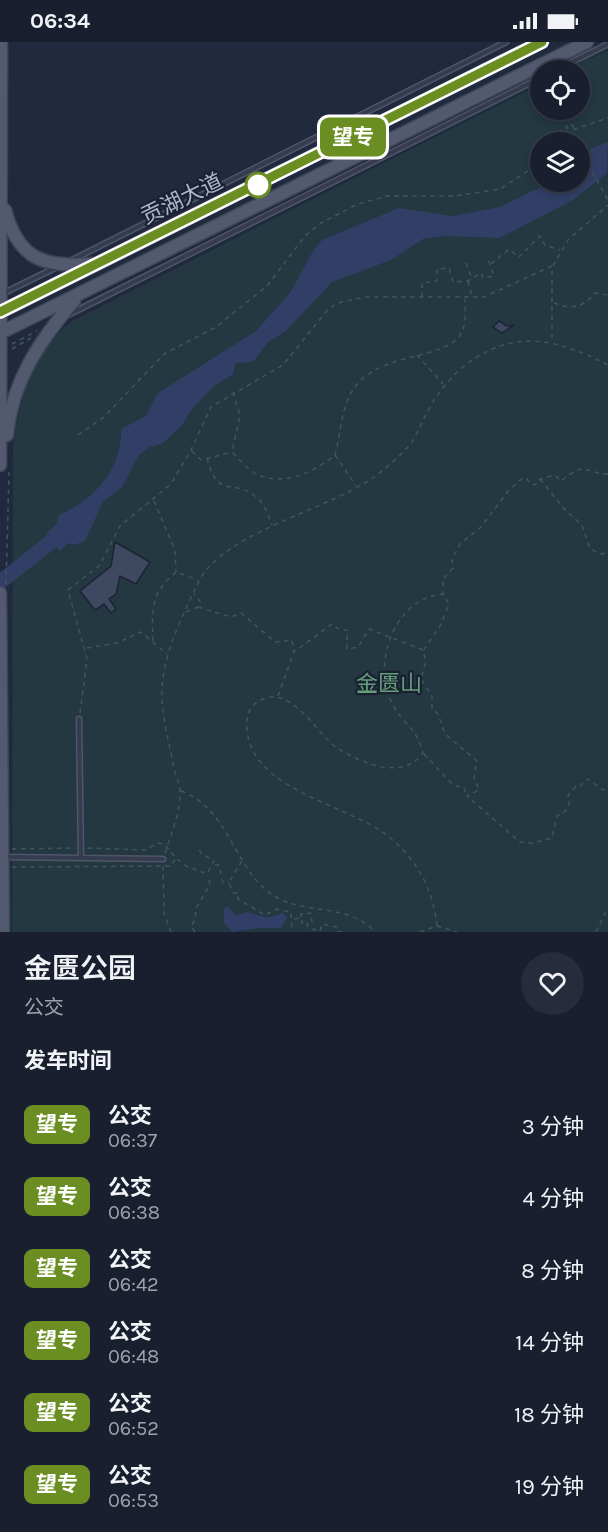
<!DOCTYPE html>
<html lang="zh">
<head>
<meta charset="utf-8">
<style>
  :root { --surface:#191f2f; --page:#262c3b; --text:#f1f3f6; --muted:#9fa2aa; --line:#373d4b }
  body { margin:0; font-family:Karla,"Noto Sans SC",sans-serif; background:var(--page); color:var(--text); height:100vh; display:flex; flex-direction:column; font-size:22px; white-space:nowrap }
  * { box-sizing:border-box; margin:0 }
  p { font-size:20px; color:var(--muted) }
  .icon { flex:none; width:33px; height:33px; fill:none; stroke:currentColor; stroke-width:2; stroke-linecap:round; stroke-linejoin:round }
  .map { position:relative; height:890px; overflow:hidden }
  .side { display:flex; flex-direction:column; background:var(--surface); flex:1 }
  .side>* { flex:none }
  .badge { padding:0 12px; border-radius:9px; font-size:21px; line-height:39px }
  .fabs { position:absolute; left:530px; top:18px; display:grid; gap:12px }
  .fabs a { display:grid; place-items:center; width:60px; height:60px; border-radius:50%; background:var(--surface); box-shadow:0 3px 9px #0003,0 0 0 2px var(--line); font-size:30px }
  .map>.badge { position:absolute; translate:-50% -50%; box-shadow:0 0 0 3px #fff }
  h2 { padding:0 24px; font-size:22px; line-height:54px }
  .round { display:grid; place-items:center; flex:none; width:63px; height:63px; border-radius:32px; background:var(--page) }
  .overview { display:flex; align-items:center; justify-content:space-between; height:102px; padding:0 24px }
  h1 { font-size:28px; font-weight:600; line-height:45px }
  ul { padding:0; list-style:none }
  li { display:flex; align-items:center; gap:18px; height:72px; padding:0 24px }
  li div { flex:1 }
  li b { display:block; font-size:22px }
  li em { font-style:normal }
  li .badge { min-width:66px; font-weight:700; text-align:center }
  .status { display:flex; justify-content:space-between; align-items:center; height:42px; padding:0 30px; background:var(--surface); direction:ltr }
  .status svg { height:16px; fill:currentColor }
  .map>svg:first-child { display:block }
</style>
</head>
<body>
<div class="status"><b>06:34</b><svg viewBox="0 0 49 12"><path d="M0 12V9h3v3zM5 12V6h3v6zM10 12V3h3v9zM15 12V0h3v12zM26 1h20v11H26zM47 4h2v5h-2z"/></svg></div>
<div class="map">
<svg width="608" height="890" viewBox="0 0 608 890">
  <rect width="100%" height="100%" fill="#21293f"/>
  <path fill="#233840" fill-rule="evenodd" d="M608 8V890H12L13 407C19 361 32 306 74 278L540 42V68H579V28H566ZM540 100H579V140H540Z"/>
  <path fill="#313f66" d="M608 100 607 131 573 158 500 196 445 194 423 197 391 218 332 240 286 289 268 300 253 320 236 321 233 332 213 345 192 367 183 382 162 402 150 405 139 413 122 445 103 460 85 499 74 503 68 501 60 509 46 492 56 482 59 473C94 458 122 428 121 387L146 374 158 351 256 289 290 251 313 209 322 198 399 166 453 174 500 165 551 140H579V118L592 106Z
    M227 864 236 874 247 870C266 875 263 878 283 871L287 876 281 886H257L232 890 224 881V867Z"/>
  <g fill="none" stroke-linecap="round" stroke-linejoin="round">
    <path stroke="#313f66" stroke-width="15" d="M0 540 66 488"/>
  </g>
  <path fill="#3f4861" stroke="#1c2335" stroke-width="1.5" d="M499 279 507 284 514 283 502 291 493 285Z
    M115 500 150 520 136 542 120 534 116 552 109 557 116 567 111 571 104 562 95 568 80 549 111 524Z"/>
  <g fill="none" stroke-linecap="round" stroke-linejoin="round">
    <g stroke="#505669" stroke-width="7">
      <path id="service" d="M556 28 608 2
        M72 218 506 0
        M2 252 57 225
        M68 273 540 36
        M79 677 81 816
        M5 815 163 817"/>
    </g>
    <g stroke="#3e4557" stroke-width="15">
      <path id="primary" d="M5 168C19 219 44 225 94 222
        M0 270 542 0
        M0 291 587 0
        M7 393C12 340 39 299 74 259
        M0 423 1 0
        M0 551 3 890"/>
    </g>
    <path stroke="#41555d" stroke-width="1.5" stroke-dasharray="4.5 4.5" stroke-linecap="butt" d="M579 63 580 54
      M556 68 576 100
      M574 86 566 73 575 68
      M560 100 575 87 608 76
      M579 106 608 158
      M466 221 471 234
      M491 222 509 207 519 215 540 194 545 203 560 208
      M553 224 568 198 608 163
      M468 239 472 255
      M422 255V241L437 239V227L449 226 453 240 468 239 481 231 483 236 494 234 488 217
      M554 261C572 268 582 266 595 251L608 253
      M12 302 37 289
      M12 307 31 296
      M417 313 443 342
      M233 350 240 374 232 410C239 417 247 427 256 432 283 445 315 430 335 413 341 391 341 365 354 346 379 310 444 318 460 293 467 283 465 269 465 257
      M78 393 104 375 164 312 216 285 267 244 305 194 321 181 358 162 387 154H455L500 147 540 121
      M192 409 201 418 232 410
      M335 413 356 444
      M207 416C218 458 231 436 255 454 264 460 268 473 272 483
      M608 432C583 431 587 418 561 439L555 433 540 437 537 442 531 443 527 437 523 436 509 448 481 485 460 502 452 517 453 526 443 537V552L449 562 440 584 423 609 426 619 421 637 432 654V667L438 672 445 692 477 719 474 735 479 748 467 754 520 800 532 801 552 796 557 774C568 768 571 766 568 753L576 744 579 745 588 737 603 748 608 747
      M540 437 566 469 582 483 590 507 602 512 608 510
      M154 459 175 508 176 530
      M6 542 9 430
      M198 565 231 575 241 571 275 600 292 598 294 610 332 582 340 588H347V607L358 605 369 587 423 608
      M186 570 198 565 200 559 194 552
      M153 599C152 567 150 552 176 530L198 538
      M87 606 117 601 141 590 167 612
      M278 654 294 610
      M80 671 87 617 68 548 99 524 120 484 171 442 191 408 211 365 283 323 329 266 341 260 365 255H484L552 224V300
      M424 712 453 743 464 746 467 754
      M181 749C231 767 234 831 276 855 307 873 349 861 375 890
      M12 807 76 806
      M165 811C171 792 181 770 180 749 180 742 176 734 174 727 170 704 163 680 162 656 160 617 182 575 198 541 222 490 329 468 374 435 387 425 401 414 411 401 418 392 422 379 428 369 444 339 467 316 500 304 537 291 575 306 608 323
      M177 817 186 824 207 832 214 819 201 811 199 807
      M242 819 229 840 233 851H238V857L265 873 277 867 291 870 292 890
      M215 823H219L223 841H229
      M163 824 164 871 171 890
      M12 825 171 824 176 816 164 802 157 801 146 808 87 806
      M301 875V872L311 871 312 880H307
      M294 877 301 876 302 881 307 880 308 886 320 889 322 882 336 885V889L342 890
      M437 884C433 847 418 819 389 795 348 761 242 748 247 678 248 667 255 659 266 656 295 648 317 692 337 706 361 721 403 739 423 711 416 685 406 685 394 665 370 625 393 556 443 552
      M195 890 191 884 195 878 196 866 210 843 208 833
      M420 890 437 884 457 890
      M596 890 608 865"/>
    <use href="#service" stroke="#353c4f" stroke-width="4"/>
    <use href="#primary" stroke="#535a6f" stroke-width="12"/>
  </g>
  <g fill="none" stroke-linecap="round" stroke-linejoin="round">
    <g stroke="#fff" stroke-width="14">
      <path id="line" d="M0 270 542 0"/>
    </g>
    <use href="#line" stroke="#6b8e23" stroke-width="9"/>
  </g>
  <circle fill="#fff" stroke="#6b8e23" stroke-width="3" cx="258" cy="143" r="12"/>
  <g text-anchor="middle" dominant-baseline="central" stroke-width="4.5" stroke-linejoin="round" paint-order="stroke">
    <g font-size="22" fill="#b0b6ca" stroke="#1a2133">
      <text transform="translate(182 157) rotate(-26)">贡湖大道</text>
    </g>
    <g font-size="22" fill="#659e7a" stroke="#1a2133">
      <text x="389" y="642">金匮山</text>
    </g>
  </g>
</svg>
<div class="fabs">
<a><svg class="icon" aria-label="locate" viewBox="0 0 24 24"><circle cx="12" cy="12" r="6"/><path d="M12 2v4M12 18v4M2 12h4M18 12h4"/></svg></a>
<a><svg class="icon" aria-label="layers" viewBox="0 0 24 24"><path d="M12 4l9 5-9 5-9-5zM3 14l9 5 9-5"/></svg></a>
</div>
<b class="badge" style="left:353px;top:95px;background:#6b8e23;color:#fff">望专</b>
</div>
<section class="side">
<div class="overview"><div><h1>金匮公园</h1><p>公交</p></div><a class="round"><svg class="icon" aria-label="heart" viewBox="0 0 24 24"><path d="M12 20l-8-8c-3-5 5-10 8-4 3-6 11-1 8 4z"/></svg></a></div>
<h2>发车时间</h2>
<ul>
<li><span class="badge" style="background:#6b8e23;color:#fff">望专</span><div><b>公交</b><p>06:37</p></div><em>3 分钟</em></li>
<li><span class="badge" style="background:#6b8e23;color:#fff">望专</span><div><b>公交</b><p>06:38</p></div><em>4 分钟</em></li>
<li><span class="badge" style="background:#6b8e23;color:#fff">望专</span><div><b>公交</b><p>06:42</p></div><em>8 分钟</em></li>
<li><span class="badge" style="background:#6b8e23;color:#fff">望专</span><div><b>公交</b><p>06:48</p></div><em>14 分钟</em></li>
<li><span class="badge" style="background:#6b8e23;color:#fff">望专</span><div><b>公交</b><p>06:52</p></div><em>18 分钟</em></li>
<li><span class="badge" style="background:#6b8e23;color:#fff">望专</span><div><b>公交</b><p>06:53</p></div><em>19 分钟</em></li>
</ul>
</section>
</body>
</html>
